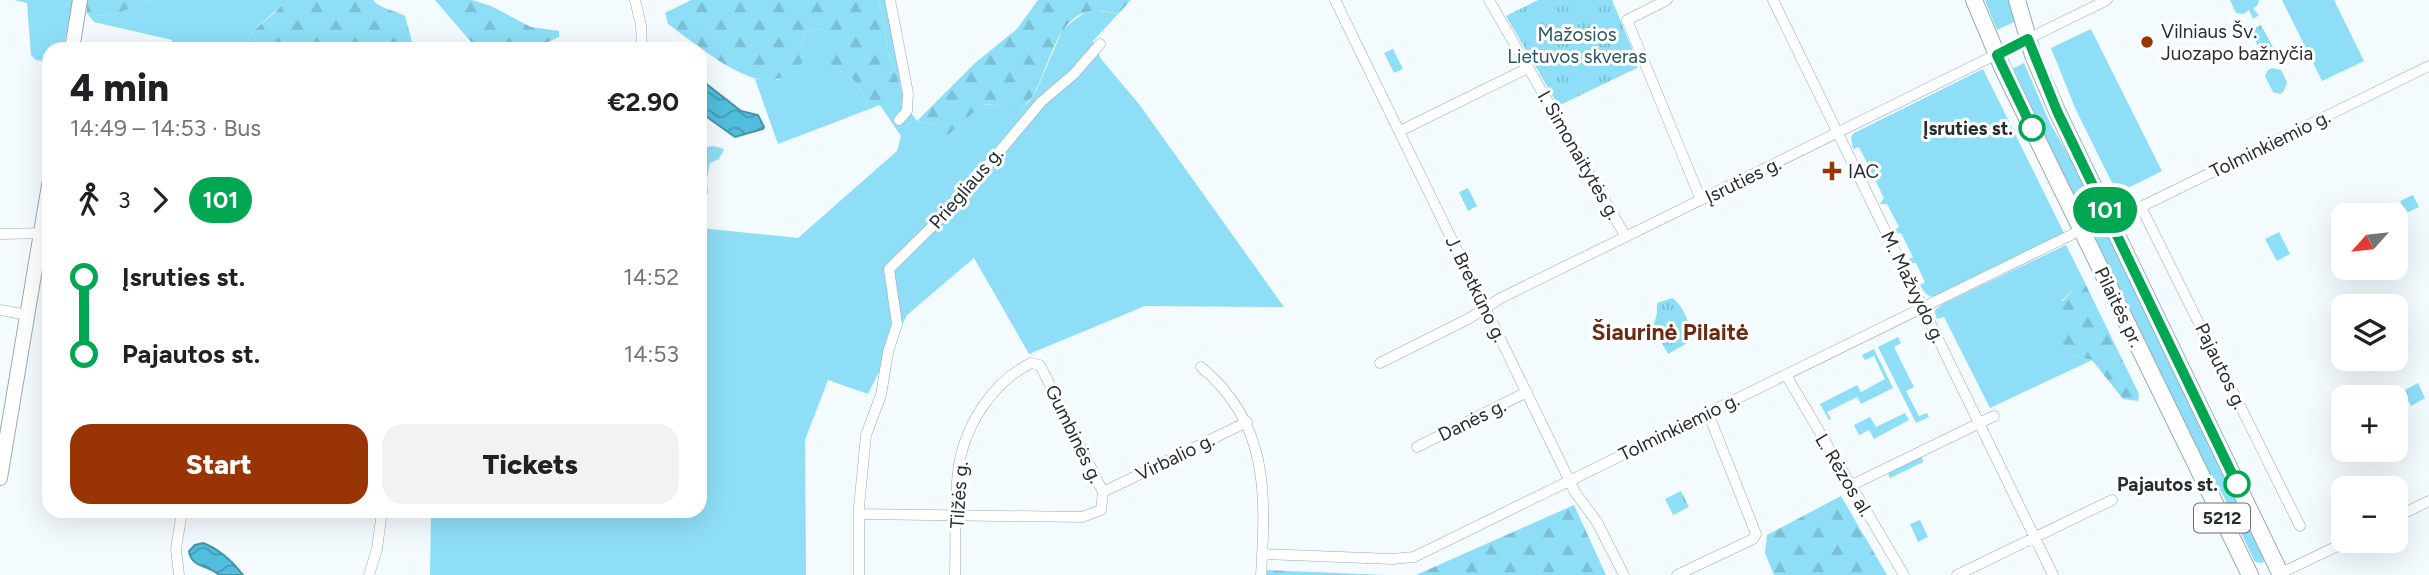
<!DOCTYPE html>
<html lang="en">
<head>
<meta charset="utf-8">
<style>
  :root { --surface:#fff; --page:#f2f2f2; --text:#202124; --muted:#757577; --accent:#993404 }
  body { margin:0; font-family:Figtree,sans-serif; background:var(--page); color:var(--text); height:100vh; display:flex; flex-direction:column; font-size:26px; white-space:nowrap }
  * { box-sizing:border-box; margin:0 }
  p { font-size:23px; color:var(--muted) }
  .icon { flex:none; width:38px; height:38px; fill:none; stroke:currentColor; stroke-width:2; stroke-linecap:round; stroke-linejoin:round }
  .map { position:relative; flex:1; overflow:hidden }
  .panel { position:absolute; left:42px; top:42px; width:665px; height:476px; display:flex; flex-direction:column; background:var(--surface); border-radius:21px; box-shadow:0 7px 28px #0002 }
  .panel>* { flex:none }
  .badge { padding:0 14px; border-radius:23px; font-size:24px; line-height:46px }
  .needle { width:46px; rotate:243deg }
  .fabs { position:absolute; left:2331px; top:203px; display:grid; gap:14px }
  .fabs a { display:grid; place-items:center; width:77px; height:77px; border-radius:14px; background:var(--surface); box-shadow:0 7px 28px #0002; font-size:35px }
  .map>.badge { position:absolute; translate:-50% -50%; box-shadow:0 0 0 4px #fff }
  .legs { display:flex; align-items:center; gap:10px; height:77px; padding:0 28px; font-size:23px }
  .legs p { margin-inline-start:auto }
  .overview { display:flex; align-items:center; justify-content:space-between; height:119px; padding:0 28px }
  h1 { font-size:38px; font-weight:800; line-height:52px }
  .action { display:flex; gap:14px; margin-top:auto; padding:14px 28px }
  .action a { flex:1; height:80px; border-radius:21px; background:var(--accent); color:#fff; font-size:28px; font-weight:800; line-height:80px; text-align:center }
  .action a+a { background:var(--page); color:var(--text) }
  ul { padding:0 28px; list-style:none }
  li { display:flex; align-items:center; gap:24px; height:77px; font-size:26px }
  li i { display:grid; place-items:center; width:10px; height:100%; margin:0 9px; background:currentColor }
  li i::after { content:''; width:18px; height:18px; margin:-9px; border:5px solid; border-radius:50%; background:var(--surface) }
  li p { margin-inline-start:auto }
  li:first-child i { background:linear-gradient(#0000 50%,currentColor 0) }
  li:last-child i { background:linear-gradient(currentColor 50%,#0000 0) }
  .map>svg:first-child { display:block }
</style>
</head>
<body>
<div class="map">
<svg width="2429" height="575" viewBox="0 0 2429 575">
  <defs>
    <pattern id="forest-firs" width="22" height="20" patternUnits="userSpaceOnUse" patternTransform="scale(1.75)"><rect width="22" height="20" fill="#8edef7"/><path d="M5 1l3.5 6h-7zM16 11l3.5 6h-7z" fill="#7abfd4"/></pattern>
    <pattern id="park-tufts" width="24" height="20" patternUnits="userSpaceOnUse" patternTransform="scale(1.75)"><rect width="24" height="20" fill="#8edef7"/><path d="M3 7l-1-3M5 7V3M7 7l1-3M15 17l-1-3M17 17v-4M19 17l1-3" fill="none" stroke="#7abfd4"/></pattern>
    <pattern id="water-waves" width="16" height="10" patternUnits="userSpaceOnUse" patternTransform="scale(1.75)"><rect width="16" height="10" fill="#52bedd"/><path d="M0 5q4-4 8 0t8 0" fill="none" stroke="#449bb4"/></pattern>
  </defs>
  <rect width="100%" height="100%" fill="#f3fbfe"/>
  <path fill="#8edef7" d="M14 0H73L63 49H49V62L36 60 31 55 27 3Z
    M151 0H285L286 1C271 18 249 27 245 49H169L172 40 94 22 87 13C106 21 132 8 151 0Z
    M879 0H886L904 103 917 121 934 124 937 129 983 104 1021 107 1029 102 1037 89 1063 29 1084 13 1093 10 1118 14 1093 41 1101 59 1139 104 1284 307 1145 306 1029 354 974 258 907 315 868 394 828 380 805 440 806 575H430L431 511H700V249L707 239 700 236V228L798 238 897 151 901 136 880 105 778 144 755 79 778 80 800 46 804 33 819 28 831 34V65L854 80 868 103 901 87 888 51Z
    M1985 0H2010L2016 21 1997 30Z
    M2230 0H2259L2258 5 2253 9 2259 15 2253 19 2249 10 2243 14 2236 13Z
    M2282 0H2334L2364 61 2322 81Z
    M2091 29 2162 171 2120 192 2116 191 2076 110 2051 48Z
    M2024 63 2049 121 2088 190 2265 557 2263 563 2255 562 2223 495 2198 456 2010 70Z
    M2272 68 2281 70 2287 82 2284 91 2280 94 2273 92 2265 76 2268 70Z
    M1983 69 2064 233 1933 297C1926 295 1924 292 1920 285L1925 282 1916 263H1909V259L1913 257 1901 233H1893L1894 230 1899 227 1887 204H1880L1884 198 1872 174H1865L1870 169 1859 147 1853 149 1851 137 1854 133Z
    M2279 232 2290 254 2277 261 2265 239Z
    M2066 245 2084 281 2062 300 2070 355 2092 360 1990 408 1944 317 1937 319 1934 311 1943 304Z
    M1898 337 1901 343 1894 347 1914 387 1906 391 1919 416 1927 413 1929 417 1916 423 1878 347Z
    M1874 349 1893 388 1861 404 1857 397 1827 412 1831 419 1829 420 1820 404 1857 385 1861 392 1885 379 1874 356 1865 360 1862 355Z
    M1905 413 1909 420 1874 439 1869 430 1859 435 1854 425 1870 417 1876 427Z
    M1922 456 1923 462 1890 478 1888 473Z"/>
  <path fill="url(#forest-firs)" d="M86 0H151C132 8 106 21 87 13Z
    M285 0H373C380 9 395 10 405 16L414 49H245C249 25 275 19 285 0Z
    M435 0H472L491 6 531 27 559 31V37L533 49H477Z
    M691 0H879L888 51 901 87 898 99 880 105 868 103 854 80 831 65V34L819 28 804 33 800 46 803 62C796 67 788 74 780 78 751 92 692 41 668 24L665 13Z
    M1038 0H1131L1118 14C1109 12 1099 10 1091 11 1047 17 1047 99 1020 107 1010 110 995 103 983 104L947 136 942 135 934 124 917 121 975 63 1017 29Z
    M713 146 724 149 719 159 710 163 707 180 708 194 700 196V148Z
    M2084 281 2139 394 2138 401 2123 399 2092 360 2070 355 2059 349C2050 311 2055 306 2084 281Z
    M1841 496 1887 575H1774L1765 553 1767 535Z
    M1574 505 1606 575H1416Z
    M1267 570 1385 575H1267Z"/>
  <path fill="url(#park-tufts)" d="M1538 0H1612L1633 51 1628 53 1631 60 1636 59 1637 68 1560 105 1557 103 1506 16Z
    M2261 25 2276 53 2264 59 2250 30Z
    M1393 49 1403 69 1394 73 1384 53Z
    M1468 188 1477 206 1468 211 1459 192Z
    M2413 195 2419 207 2406 213 2400 201Z
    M1672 298C1683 304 1693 329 1691 341L1668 354 1653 328 1657 313V303Z
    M2418 383 2425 398 2411 406 2403 391Z
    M1681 491 1689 507 1673 515 1665 499Z
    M1920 520 1928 537 1918 542 1910 524Z"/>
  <path fill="url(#water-waves)" stroke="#4593a9" stroke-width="2" d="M700 79 741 111 758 115 764 127 763 129 735 137 700 112Z
    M203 543C219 549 232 561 243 575H219C209 565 191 568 189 551L195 545Z"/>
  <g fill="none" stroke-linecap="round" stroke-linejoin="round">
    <g stroke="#97abb1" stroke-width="11">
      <path id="minor" d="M635 0 641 25 642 49
        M890 0 908 93 907 111 899 120
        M1335 0 1575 492 1597 522 1624 575
        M1489 0 1626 237
        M1667 0 1627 20 1701 200
        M1773 0 2053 575
        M1400 131 1528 68
        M2141 207 2300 526
        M2110 222 2429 66
        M0 234 49 233
        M0 310 27 315
        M1380 363 1468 319 1501 298 2107 0
        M1201 367C1269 423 1266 494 1261 575
        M1786 375 1904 575
        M1417 447 1527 392
        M1850 486 1994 416
        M1103 492 1247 422
        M859 514 1082 517 1101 510 1103 492 1040 365 1031 363C991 383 963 428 958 472 954 505 956 541 955 575
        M2396 517 2429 501
        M1262 554 1392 559 1414 557 2081 230
        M179 575 176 549 182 511
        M369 575 377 549 382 511
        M859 575V507L866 435 881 395 888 352 897 324 889 269 957 202 1041 102 1074 74 1100 44
        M1677 575 1753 539 1756 534 1708 413
        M1957 575 2112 500
        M2277 575 2348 541"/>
    </g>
    <g stroke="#97abb1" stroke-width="16">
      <path id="secondary" d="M72 49 80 0
        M0 478 49 185"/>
    </g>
    <g stroke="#97abb1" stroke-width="18">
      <path id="primary" d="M1974 0 2003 69 2250 575
        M2017 0 2033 55 2057 111 2281 575"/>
    </g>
    <use href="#minor" stroke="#fff" stroke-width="10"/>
    <use href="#secondary" stroke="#fff" stroke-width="14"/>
    <use href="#primary" stroke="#fff" stroke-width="16"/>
  </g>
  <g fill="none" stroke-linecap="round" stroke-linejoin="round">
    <g stroke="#fff" stroke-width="16">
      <path id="line-1" d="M2032 128 1997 55 2028 39 2057 111 2237 484"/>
    </g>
    <use href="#line-1" stroke="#00a651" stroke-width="10"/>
  </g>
  <g fill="#993404" stroke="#fff" stroke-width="2.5">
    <circle cx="2147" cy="42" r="7"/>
    <path d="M1828.5 160.5h7v7h7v7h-7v7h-7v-7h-7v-7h7z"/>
  </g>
  <g fill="#fff" stroke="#00a651" stroke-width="3.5">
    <circle cx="2032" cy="128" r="12"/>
    <circle cx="2237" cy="484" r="12"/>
  </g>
  <g text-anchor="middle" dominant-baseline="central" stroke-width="6" stroke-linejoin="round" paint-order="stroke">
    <rect fill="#fff" stroke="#676d6e" stroke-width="2" x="2194" y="503.5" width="56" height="29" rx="5"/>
    <g font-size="18" font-weight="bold" fill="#262e30">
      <text x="2222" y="518">5212</text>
    </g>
    <g font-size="19" fill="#262e30" stroke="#fff" text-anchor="start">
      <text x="2161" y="31">Vilniaus Šv.<tspan x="2161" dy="22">Juozapo bažnyčia</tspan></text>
      <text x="1848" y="171">IAC</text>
    </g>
    <g font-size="19" fill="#295765" stroke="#fff">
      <text x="1577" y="34">Mažosios<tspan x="1577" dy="22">Lietuvos skveras</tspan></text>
    </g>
    <g font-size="19" font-weight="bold" fill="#262e30" stroke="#fff" text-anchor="end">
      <text x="2013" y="128">Įsruties st.</text>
      <text x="2218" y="484">Pajautos st.</text>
    </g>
    <g font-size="19" fill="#262e30" stroke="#fff">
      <text transform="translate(2270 144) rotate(-26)">Tolminkiemio g.</text>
      <text transform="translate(1579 155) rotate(60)">I. Simonaitytės g.</text>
      <text transform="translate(1743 180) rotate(-26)">Įsruties g.</text>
      <text transform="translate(966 188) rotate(-49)">Priegliaus g.</text>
      <text transform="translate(1913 287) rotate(64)">M. Mažvydo g.</text>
      <text transform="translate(1476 289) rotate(64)">J. Bretkūno g.</text>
      <text transform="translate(2119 307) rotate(64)">Pilaitės pr.</text>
      <text transform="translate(2221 366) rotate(64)">Pajautos g.</text>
      <text transform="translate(1472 420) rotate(-26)">Danės g.</text>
      <text transform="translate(1679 427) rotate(-26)">Tolminkiemio g.</text>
      <text transform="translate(1074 434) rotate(64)">Gumbinės g.</text>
      <text transform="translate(1175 457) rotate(-26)">Virbalio g.</text>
      <text transform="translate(1844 475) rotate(59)">L. Rėzos al.</text>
      <text transform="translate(959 495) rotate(-86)">Tilžės g.</text>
    </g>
    <g font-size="23" font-weight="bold" fill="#6c2b12" stroke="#fff">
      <text x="1670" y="332">Šiaurinė Pilaitė</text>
    </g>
  </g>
</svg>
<div class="fabs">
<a><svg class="needle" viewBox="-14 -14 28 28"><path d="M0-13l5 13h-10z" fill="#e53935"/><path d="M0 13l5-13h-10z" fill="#757577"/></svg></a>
<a><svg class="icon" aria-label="layers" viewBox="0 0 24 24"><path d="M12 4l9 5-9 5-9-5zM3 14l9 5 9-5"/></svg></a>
<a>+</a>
<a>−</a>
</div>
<b class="badge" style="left:2105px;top:210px;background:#00a651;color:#fff">101</b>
<section class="panel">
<div class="overview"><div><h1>4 min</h1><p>14:49 – 14:53 · Bus</p></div><b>€2.90</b></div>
<div class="legs"><svg class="icon" aria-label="walk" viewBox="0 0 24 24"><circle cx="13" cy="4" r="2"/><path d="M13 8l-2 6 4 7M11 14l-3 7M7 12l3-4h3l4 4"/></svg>3<svg class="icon" aria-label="forward" viewBox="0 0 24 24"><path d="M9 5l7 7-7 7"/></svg><b class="badge" style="background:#00a651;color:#fff">101</b></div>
<ul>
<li><i style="color:#00a651"></i><b>Įsruties st.</b><p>14:52</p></li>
<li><i style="color:#00a651"></i><b>Pajautos st.</b><p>14:53</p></li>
</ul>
<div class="action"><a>Start</a><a>Tickets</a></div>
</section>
</div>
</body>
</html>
